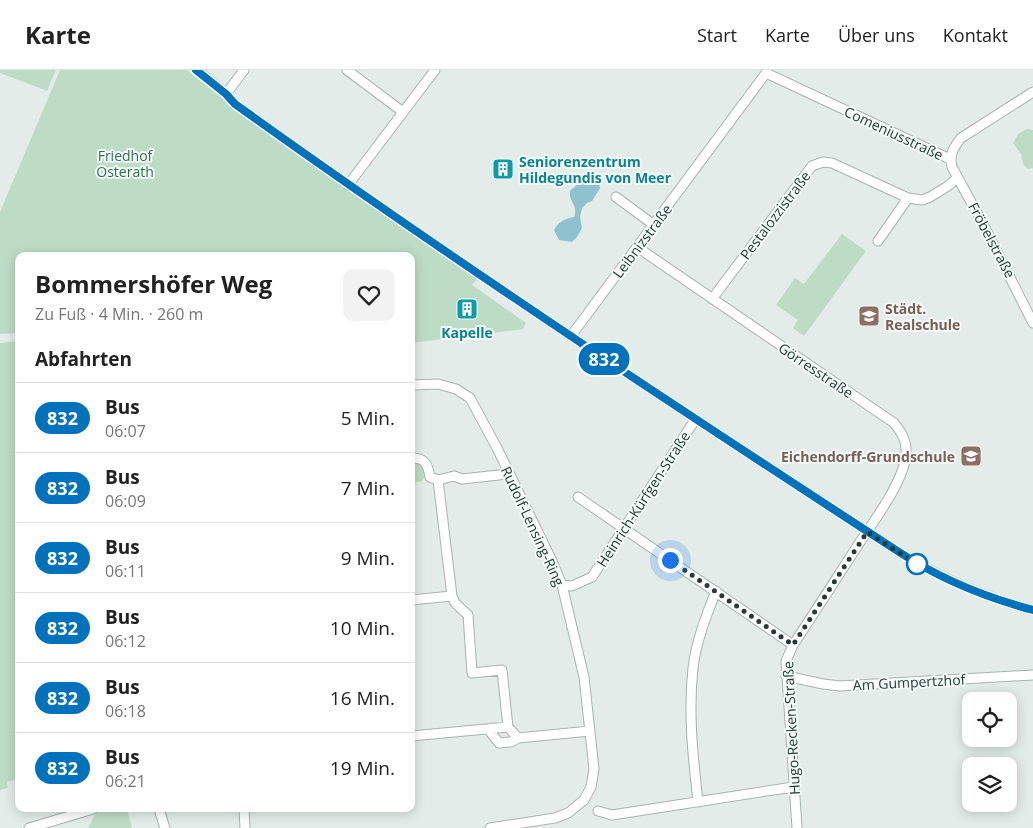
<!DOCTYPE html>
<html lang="de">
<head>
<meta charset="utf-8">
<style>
  :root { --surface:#fff; --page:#f2f2f2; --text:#222; --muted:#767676; --line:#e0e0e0 }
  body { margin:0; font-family:"Open Sans",sans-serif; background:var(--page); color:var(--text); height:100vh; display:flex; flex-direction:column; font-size:19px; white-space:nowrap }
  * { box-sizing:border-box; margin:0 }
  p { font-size:16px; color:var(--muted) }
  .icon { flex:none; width:28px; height:28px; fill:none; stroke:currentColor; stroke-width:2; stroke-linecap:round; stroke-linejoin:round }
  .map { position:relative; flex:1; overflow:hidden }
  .side { position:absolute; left:15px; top:182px; width:400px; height:560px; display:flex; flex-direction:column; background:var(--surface); border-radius:10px; box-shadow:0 2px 12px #0003 }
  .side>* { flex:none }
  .badge { padding:0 10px; border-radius:16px; font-size:18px; line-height:32px }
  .fabs { position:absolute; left:962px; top:622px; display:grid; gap:10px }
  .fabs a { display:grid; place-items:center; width:55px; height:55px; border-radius:10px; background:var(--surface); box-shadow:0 2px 12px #0003; font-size:25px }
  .you { position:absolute; width:25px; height:25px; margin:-12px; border:4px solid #fff; border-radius:50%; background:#1a73e8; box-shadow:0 0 0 8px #1a73e833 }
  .map>.badge { position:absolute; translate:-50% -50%; box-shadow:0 0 0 2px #fff }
  h2 { padding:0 20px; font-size:19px; line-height:45px }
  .round { display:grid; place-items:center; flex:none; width:52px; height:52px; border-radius:10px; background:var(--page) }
  .head { display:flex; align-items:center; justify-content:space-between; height:85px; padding:0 20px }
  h1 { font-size:24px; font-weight:700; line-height:38px }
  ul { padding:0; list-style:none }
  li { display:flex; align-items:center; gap:15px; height:70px; padding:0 20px; border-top:1px solid var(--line) }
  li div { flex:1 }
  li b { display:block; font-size:19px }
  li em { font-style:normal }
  li .badge { min-width:55px; font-weight:700; text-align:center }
  header { display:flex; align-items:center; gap:30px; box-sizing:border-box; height:70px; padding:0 25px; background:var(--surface); border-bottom:1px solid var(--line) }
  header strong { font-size:24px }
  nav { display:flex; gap:28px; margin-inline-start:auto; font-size:18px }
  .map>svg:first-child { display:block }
</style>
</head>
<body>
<header>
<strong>Karte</strong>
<nav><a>Start</a><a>Karte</a><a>Über uns</a><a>Kontakt</a></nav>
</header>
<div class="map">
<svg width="1033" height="758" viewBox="0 0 1033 758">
  <rect width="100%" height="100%" fill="#e3ece8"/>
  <path fill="#bddcc6" d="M0 0H56L47 21 0 3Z
    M60 0H187L219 26 477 209 472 215 526 253 523 259 411 273V186H19V263L0 264V142Z
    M1027 59 1033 60V98L1028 99 1023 94 1021 84 1013 73 1019 63Z
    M842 164 866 181 804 266 793 258 798 250 776 235 795 208 804 214Z
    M19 271V709L7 712 8 718 0 720V273Z
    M415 391 424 396 426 404 422 411 412 413 411 392Z
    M112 739H127L132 758H88L96 743Z"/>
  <path fill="#8ec2ce" d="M587 106H592L598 108 600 118 592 131 587 133 582 138 580 147 582 158 577 167 572 172 559 170 554 160C558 152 564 149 574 147 579 136 568 131 570 121Z"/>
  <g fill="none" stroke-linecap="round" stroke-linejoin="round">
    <g stroke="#a6b4af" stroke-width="11">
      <path id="minor" d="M197 0 226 24 235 34C451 189 673 335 896 480 938 507 984 527 1033 540
        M347 0 403 42
        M1033 22 961 68C953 78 949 85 952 97L983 154 1033 253
        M226 24 244 0
        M348 115 435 0
        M616 127 654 155
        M878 171 908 128
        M637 177 894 353C902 363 907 371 906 384 904 412 873 452 858 475 836 509 815 542 793 575L786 591 797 758
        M712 229 812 96 823 92 832 93 908 128 922 130 930 127 948 116 957 108
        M571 266 766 3 950 89
        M411 315 438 314 456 319 470 328 497 378 551 489 562 515 584 607 594 699 591 717 584 730 568 743 555 748 490 758
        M411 388C425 387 428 395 430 407L438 410 454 406 462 409 499 405 508 402
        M438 410 452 526 455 533 468 545 472 603 502 600 508 657
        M578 427 793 575
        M562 515 572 516 592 507 695 350
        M411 530 452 526
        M786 606 823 614 840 616 1033 605
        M491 658V663L499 673 511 672 518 668
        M411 666 508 657 518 668 590 661
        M698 732C693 687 688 643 693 598 696 572 706 546 716 521
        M159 739 165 758
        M244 739 245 758
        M598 741 612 745 793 717
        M29 758 93 739"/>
    </g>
    <use href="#minor" stroke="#fff" stroke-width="9"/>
  </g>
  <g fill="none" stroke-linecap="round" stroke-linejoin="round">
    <g stroke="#fff" stroke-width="11">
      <path id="line" d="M196 0 226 24 235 34C451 189 673 335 896 480 938 508 984 527 1033 540"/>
    </g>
    <use href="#line" stroke="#0072bc" stroke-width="8"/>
    <path stroke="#243c37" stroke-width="5" stroke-dasharray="0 9" d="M670 490 793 575 867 462 917 494"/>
  </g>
  <defs>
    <g id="building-square" transform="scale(1.125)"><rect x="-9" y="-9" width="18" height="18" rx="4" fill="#0f9aa8" stroke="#f3f9f6"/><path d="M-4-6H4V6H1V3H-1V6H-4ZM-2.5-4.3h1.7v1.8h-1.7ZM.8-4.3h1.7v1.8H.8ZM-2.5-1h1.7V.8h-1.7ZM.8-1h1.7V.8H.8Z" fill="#fff"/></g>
    <g id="school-square" transform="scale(1.125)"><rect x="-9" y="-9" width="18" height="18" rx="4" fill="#8d6e63" stroke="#f3f9f6"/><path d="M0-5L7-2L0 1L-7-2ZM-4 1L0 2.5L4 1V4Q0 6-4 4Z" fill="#fff"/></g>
  </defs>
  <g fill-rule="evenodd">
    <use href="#building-square" x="503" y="99"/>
    <use href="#building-square" x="467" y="239"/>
    <use href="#school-square" x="869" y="246"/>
    <use href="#school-square" x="971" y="386"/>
  </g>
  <circle fill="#fff" stroke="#0072bc" stroke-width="2.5" cx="917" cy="494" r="10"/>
  <g text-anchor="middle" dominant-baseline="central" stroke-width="4" stroke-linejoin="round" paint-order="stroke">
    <g font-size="14" fill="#243c37" stroke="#f3f9f6">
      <text transform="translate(894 63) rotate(25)">Comeniusstraße</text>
      <text transform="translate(775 145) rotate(-53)">Pestalozzistraße</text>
      <text transform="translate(992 170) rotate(62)">Fröbelstraße</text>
      <text transform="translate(642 171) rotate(-53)">Leibnizstraße</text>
      <text transform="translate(816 300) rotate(34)">Görresstraße</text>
      <text transform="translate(643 429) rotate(-57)">Heinrich-Kürfgen-Straße</text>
      <text transform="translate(533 456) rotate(65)">Rudolf-Lensing-Ring</text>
      <text transform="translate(909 612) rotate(-3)">Am Gumpertzhof</text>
      <text transform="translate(791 658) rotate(-93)">Hugo-Recken-Straße</text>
    </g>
    <g font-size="14" fill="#30714b" stroke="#f3f9f6">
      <text x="125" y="85">Friedhof<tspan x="125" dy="16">Osterath</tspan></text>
    </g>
    <g font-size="14" font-weight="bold" fill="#0d838f" stroke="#f3f9f6" text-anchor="start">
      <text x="519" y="91">Seniorenzentrum<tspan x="519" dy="16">Hildegundis von Meer</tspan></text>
      <text x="467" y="262" text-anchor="middle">Kapelle</text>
    </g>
    <g font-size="14" font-weight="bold" fill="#785e54" stroke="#f3f9f6" text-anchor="start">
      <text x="885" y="238">Städt.<tspan x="885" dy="16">Realschule</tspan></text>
      <text x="955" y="386" text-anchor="end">Eichendorff-Grundschule</text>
    </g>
  </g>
</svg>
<div class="fabs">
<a><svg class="icon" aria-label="locate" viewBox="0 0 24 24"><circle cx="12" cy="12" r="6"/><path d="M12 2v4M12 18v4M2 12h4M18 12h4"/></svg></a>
<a><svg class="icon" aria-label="layers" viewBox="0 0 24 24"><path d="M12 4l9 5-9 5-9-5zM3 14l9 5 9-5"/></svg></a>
</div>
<div class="you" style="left:670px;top:490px"></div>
<b class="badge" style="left:604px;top:289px;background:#0072bc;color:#fff">832</b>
<section class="side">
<div class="head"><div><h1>Bommershöfer Weg</h1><p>Zu Fuß · 4 Min. · 260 m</p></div><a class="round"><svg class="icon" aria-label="heart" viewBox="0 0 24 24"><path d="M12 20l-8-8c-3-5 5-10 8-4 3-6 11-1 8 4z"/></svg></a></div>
<h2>Abfahrten</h2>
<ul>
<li><span class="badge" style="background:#0072bc;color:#fff">832</span><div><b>Bus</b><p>06:07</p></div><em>5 Min.</em></li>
<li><span class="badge" style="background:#0072bc;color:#fff">832</span><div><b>Bus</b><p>06:09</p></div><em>7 Min.</em></li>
<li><span class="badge" style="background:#0072bc;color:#fff">832</span><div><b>Bus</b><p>06:11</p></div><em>9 Min.</em></li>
<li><span class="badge" style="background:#0072bc;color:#fff">832</span><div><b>Bus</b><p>06:12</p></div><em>10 Min.</em></li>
<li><span class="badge" style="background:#0072bc;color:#fff">832</span><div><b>Bus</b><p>06:18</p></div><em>16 Min.</em></li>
<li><span class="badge" style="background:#0072bc;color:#fff">832</span><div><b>Bus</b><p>06:21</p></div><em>19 Min.</em></li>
</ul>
</section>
</div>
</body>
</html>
